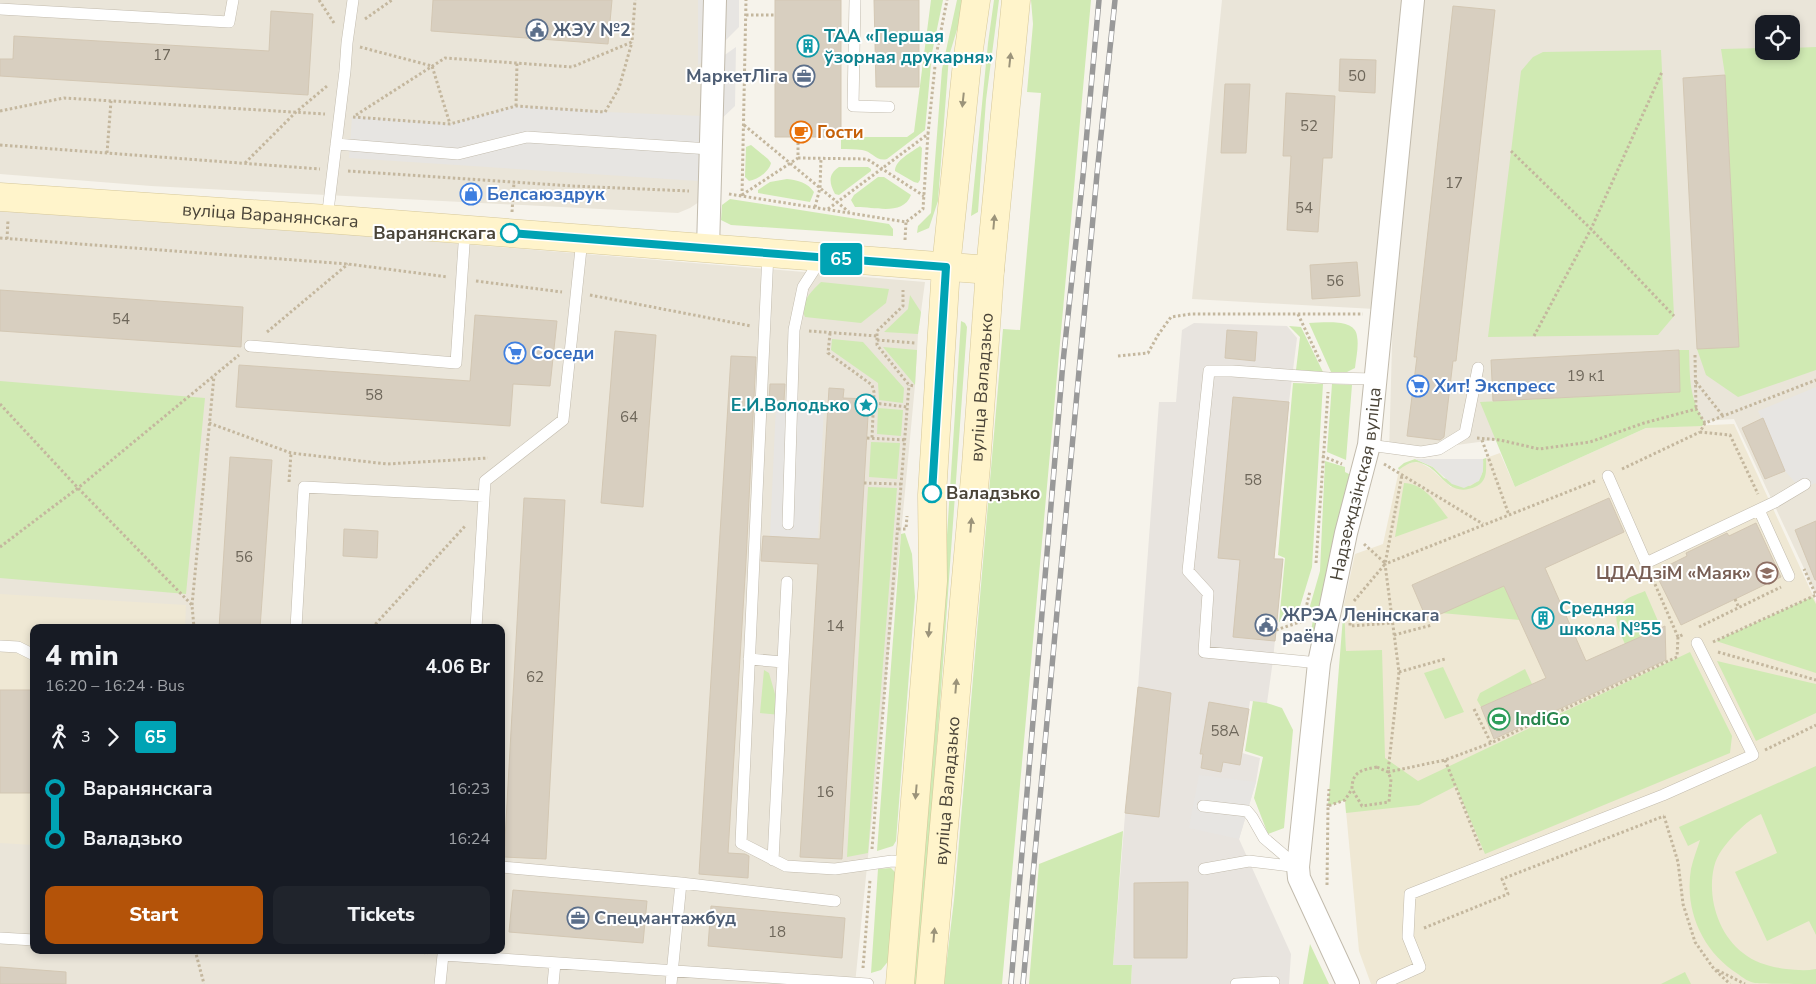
<!DOCTYPE html>
<html lang="en">
<head>
<meta charset="utf-8">
<style>
  :root { --surface:#171b24; --page:#20242c; --text:#f1f3f6; --muted:#9ea1a6; --accent:#b45309 }
  body { margin:0; font-family:"Nunito Sans",sans-serif; background:var(--page); color:var(--text); height:100vh; display:flex; flex-direction:column; font-size:19px; white-space:nowrap }
  * { box-sizing:border-box; margin:0 }
  p { font-size:16px; color:var(--muted) }
  .icon { flex:none; width:28px; height:28px; fill:none; stroke:currentColor; stroke-width:2; stroke-linecap:round; stroke-linejoin:round }
  .map { position:relative; flex:1; overflow:hidden }
  .side { position:absolute; left:30px; top:624px; width:475px; height:330px; display:flex; flex-direction:column; background:var(--surface); border-radius:10px; box-shadow:0 2px 8px #0003 }
  .side>* { flex:none }
  .badge { padding:0 10px; border-radius:4px; font-size:18px; line-height:32px }
  .buttons { position:absolute; left:1755px; top:15px; display:grid; gap:10px }
  .buttons a { display:grid; place-items:center; width:45px; height:45px; border-radius:10px; background:var(--surface); box-shadow:0 2px 8px #0003; font-size:25px }
  .map>.badge { position:absolute; translate:-50% -50%; box-shadow:0 0 0 2px #fff }
  .legs { display:flex; align-items:center; gap:8px; height:55px; padding:0 15px; font-size:16px }
  .legs p { margin-inline-start:auto }
  .summary { display:flex; align-items:center; justify-content:space-between; height:85px; padding:0 15px }
  h1 { font-size:28px; font-weight:800; line-height:38px }
  .cta { display:flex; gap:10px; margin-top:auto; padding:10px 15px }
  .cta a { flex:1; height:58px; border-radius:10px; background:var(--accent); color:#fff; font-size:20px; font-weight:800; line-height:58px; text-align:center }
  .cta a+a { background:var(--page); color:var(--text) }
  ul { padding:0 15px; list-style:none }
  li { display:flex; align-items:center; gap:18px; height:50px; font-size:19px }
  li i { display:grid; place-items:center; width:8px; height:100%; margin:0 6px; background:currentColor }
  li i::after { content:''; width:12px; height:12px; margin:-6px; border:4px solid; border-radius:50%; background:var(--surface) }
  li p { margin-inline-start:auto }
  li:first-child i { background:linear-gradient(#0000 50%,currentColor 0) }
  li:last-child i { background:linear-gradient(currentColor 50%,#0000 0) }
  .map>svg:first-child { display:block }
</style>
</head>
<body>
<div class="map">
<svg width="1816" height="984" viewBox="0 0 1816 984">
  <rect width="100%" height="100%" fill="#f6f3eb"/>
  <path fill="#eae5d9" fill-rule="evenodd" d="M0 0H705L702 200 690 208 678 213 151 186 0 174Z
    M1222 0H1816V594L1734 419 1568 430 1389 454 1393 310 1192 299ZM1764 24H1791V51H1764Z
    M0 206 925 282 918 334 915 385 901 534 855 984H0ZM34 628H501V950H34Z"/>
  <path fill="#e8e4df" d="M1194 323 1287 326 1297 338 1289 402 1274 558 1283 559 1273 660 1267 703 1250 701 1242 753 1260 758 1256 782 1239 839 1291 954 1289 984H1131L1132 965H1113L1125 815 1138 687 1159 402H1176L1182 330Z"/>
  <path fill="#efe8d4" d="M1734 424 1816 602V984H1371L1359 951 1345 800 1346 651 1344 604 1355 554 1383 544 1399 470 1405 465 1414 462 1421 463 1431 469 1451 487 1486 461V458L1500 453 1515 487 1646 428Z
    M0 594 186 605 185 627 34 628V845L0 843Z"/>
  <path fill="#d0eab3" d="M931 0H943L932 53 925 130 887 159C876 162 872 151 862 150 855 149 848 149 841 149V137H907L914 132Z
    M957 0H966L949 56 938 201 929 228 917 233 918 226 931 213 942 69Z
    M994 0H999L986 100 978 212 971 216 988 43Z
    M1031 0H1091L1002 984H944L954 900 1003 329 1020 330 1041 93 1027 92 1033 24Z
    M1816 47V370L1738 397 1706 375 1697 349 1739 346 1725 75 1721 49 1764 48V51H1791V48Z
    M1661 50 1674 316 1658 335 1488 337 1521 71 1533 57 1543 52Z
    M751 145 768 159 771 163C769 172 757 180 749 181L745 177 746 147Z
    M920 146 922 148 920 180 918 183 914 182 895 171C895 160 912 152 920 146Z
    M839 167H868L871 169V171L839 195 835 194C829 183 828 174 839 167Z
    M878 177H884L911 195C903 217 872 206 855 207L851 200 854 195Z
    M787 179C798 180 808 183 814 192L810 202 758 193V190L770 182Z
    M730 199 889 224 893 229V236L731 225 721 220 722 205Z
    M821 282 889 289 886 303 861 323 805 317C799 302 812 291 821 282Z
    M910 295 921 312 918 334 884 332 908 309Z
    M961 321 965 323 967 327 941 691 918 984H912L936 703Z
    M1309 323C1323 323 1355 318 1357 336 1359 346 1356 358 1355 368L1347 372H1331Z
    M1289 326 1301 327 1323 372 1296 370 1300 337Z
    M832 339 863 342 904 388 903 403 879 400 878 383 831 350Z
    M883 347 917 350 915 385Z
    M1679 350H1689C1690 380 1689 397 1705 423L1702 426 1646 428 1515 487 1480 402 1680 392Z
    M0 381 205 398 186 594 0 578Z
    M1293 383 1323 384 1312 567 1298 613 1279 622 1285 558 1278 555Z
    M1332 384 1352 385 1346 460 1327 452Z
    M878 408 903 410 901 436 877 434Z
    M871 442 900 443 897 479 869 477Z
    M1486 458C1486 469 1488 480 1477 486 1445 501 1442 465 1416 462 1410 462 1404 466 1399 470L1398 468 1404 463 1415 459 1433 467 1444 478 1470 486C1482 480 1484 473 1483 459Z
    M1325 461 1345 467V472L1351 475 1319 605 1318 631 1309 641 1314 615 1308 613 1320 571Z
    M1404 483C1424 483 1437 504 1448 518L1395 537Z
    M868 487 897 488 868 853 847 857Z
    M905 533 912 554 915 597 896 841 893 846 877 851 901 534Z
    M1504 586 1520 620 1441 613Z
    M1645 591 1661 628 1625 644C1619 631 1610 615 1623 602 1628 597 1638 594 1645 591Z
    M1812 597 1816 604V673L1716 641Z
    M1344 604 1346 651 1382 650 1385 758 1418 781 1690 652 1732 736 1730 753 1485 854 1456 786 1419 805 1346 813 1345 800 1328 806Z
    M1717 661 1816 684V713L1756 741Z
    M1443 667 1464 712 1445 719 1424 673Z
    M1525 669 1532 684 1481 707 1477 700 1480 693Z
    M764 670 769 673 781 715 760 713Z
    M1253 701 1267 703 1282 708 1293 730 1284 828 1268 834 1254 798 1263 757 1245 751Z
    M1816 766V935L1809 921 1767 941 1735 872 1777 853 1761 814C1750 819 1743 826 1734 835 1726 844 1717 854 1714 867 1707 897 1718 934 1743 953 1755 963 1771 967 1786 969 1796 970 1806 971 1816 969V984C1802 984 1766 984 1755 983 1749 982 1743 978 1738 974 1703 952 1684 911 1691 869 1693 859 1697 850 1700 840L1688 846 1679 827Z
    M1123 831 1113 965H1132L1131 984H1029L1039 864Z
    M891 868 898 875 890 959 881 970 871 973 878 869Z
    M1310 944 1329 984H1303Z
    M1685 972 1691 984H1661Z"/>
  <path fill="#e7e5e2" d="M698 0H714V53L698 65Z
    M722 0H739V27L721 45Z
    M736 47 735 106 717 123 719 59Z
    M516 106 606 112 703 116 698 181 349 158 352 117 450 124Z
    M1816 387V483L1800 488 1785 471 1758 411Z
    M776 404 824 406 818 539 770 536Z
    M1415 459H1483V471L1479 481 1464 488 1452 484 1433 467Z
    M1199 775 1256 782 1239 839 1189 828Z"/>
  <path fill="#d8cfc0" stroke="#d3c7b3" d="M433 0H612L608 44 431 31Z
    M775 0H841V137H775Z
    M874 0H919V87H876Z
    M1453 6 1495 10 1456 361H1453L1444 437 1440 440 1407 436 1417 357H1414Z
    M271 11 313 14 308 95 0 76V59H13L14 36 269 51Z
    M1340 59 1376 60 1375 93 1339 91Z
    M1725 75 1739 347 1697 349 1683 78Z
    M1225 84H1250L1246 153H1221Z
    M1286 93 1335 96 1332 158H1323L1318 232 1287 230 1291 156H1283Z
    M1357 262 1360 296 1312 299 1310 265Z
    M0 290 243 307 241 347 0 331Z
    M475 315 557 321 550 386 513 384 510 426 236 407 239 365 470 381Z
    M1227 330 1257 332 1255 361 1225 358Z
    M615 331 656 335 643 507 601 503Z
    M1679 350 1680 392 1493 401 1491 360Z
    M731 356 756 357 746 561 728 853 745 854 749 856 748 878 699 874Z
    M770 384H785L784 401H769Z
    M829 388 844 389 843 398 869 399 842 859 800 857 818 564 761 561 763 536 820 539Z
    M1233 397 1289 402 1274 559H1283L1275 641 1233 637 1240 560 1218 558Z
    M1763 418 1785 471 1765 479 1742 428Z
    M230 457 272 460 260 628H219Z
    M524 498 565 500 546 859 504 857Z
    M1609 498 1624 532 1545 568 1586 661 1665 626 1666 660 1494 739 1481 707 1546 678 1504 586 1427 620 1412 585Z
    M1816 521V580H1815L1795 530Z
    M1756 523 1781 577 1681 625 1655 572 1687 556 1686 553 1727 533 1729 536Z
    M344 529 378 531 377 558 343 556Z
    M1138 687 1171 693 1159 817 1125 813Z
    M0 690H34V793H0Z
    M1209 702 1249 709 1240 765 1223 762 1221 772 1201 768 1203 754H1200Z
    M1188 882 1187 958H1134V883Z
    M513 890 647 901 643 943 509 932Z
    M711 906 845 918 842 958 708 946Z
    M0 967 66 972V984H0Z"/>
  <g fill="none" stroke-linecap="round" stroke-linejoin="round">
    <g stroke="#c2bbad" stroke-width="12">
      <path id="lane" d="M855 0 853 106 889 107
        M0 9 229 22 233 0
        M336 144 458 154 527 137 710 149
        M327 219 345 71 347 43 353 0
        M768 253 741 843 786 866 835 869 892 861 910 862
        M250 346 456 363 465 230
        M1369 445 1421 452 1439 449 1465 433 1478 368
        M1608 476 1646 563 1775 502 1805 484
        M1759 510 1789 576
        M788 524 794 330 803 287 821 259
        M296 628 304 487 484 496
        M476 628 485 481 563 420 582 239
        M0 646 18 647 34 655
        M749 659 783 662
        M1319 663 1204 652 1208 593 1188 571 1209 371H1232L1329 378 1376 379
        M1203 806 1247 811 1252 817 1264 838 1298 867
        M773 860 787 582
        M501 867 681 883 835 901
        M1204 869 1249 861 1298 867
        M0 938 34 940
        M440 984 443 955 868 984
        M553 984 555 963
        M671 984 681 883
        M1236 984 1274 982
        M1382 984 1420 967 1408 937 1410 894 1663 795 1753 755 1697 643"/>
    </g>
    <g stroke="#c2bbad" stroke-width="24">
      <g id="street">
        <path d="M708 248 715 0"/>
        <path id="s1" d="M1348 984 1299 878 1298 867 1319 663 1346 533 1369 445 1413 0"/>
      </g>
    </g>
    <g stroke="#d6c89a" stroke-width="29">
      <g id="secondary">
        <path id="s2" d="M0 197 327 219 990 270"/>
        <path d="M900 984 933 581 932 495 946 267 967 63 976 0"/>
        <path id="s3" d="M930 984 976 466 990 270 1016 0"/>
      </g>
    </g>
    <path stroke="#c4b79e" stroke-width="3" stroke-dasharray="2.5 2.5" stroke-linecap="butt" d="M319 0 334 23
      M746 15H775
      M365 19 392 0
      M360 47 432 66 450 124
      M516 106 517 62
      M0 111 64 98 325 114
      M356 115 445 58 572 67 632 42 635 0
      M353 117 450 124 516 106 605 112 619 88 632 42
      M744 125 849 212
      M0 145 320 169
      M1511 151 1591 229 1674 316
      M107 153 111 101
      M798 158 867 159 924 196
      M245 163 296 112 327 86
      M348 171 572 186 689 191
      M729 194 906 222 923 209 928 134
      M742 195 798 158V137
      M742 196 746 0
      M815 207 820 188 821 158
      M828 209 928 134 936 56 947 0
      M512 212 514 182
      M0 238 348 264 448 277
      M7 239 8 220
      M905 240 906 222
      M476 281 562 292
      M590 295 751 326
      M1298 314 1321 363
      M809 331 877 336V345L909 385 915 386
      M267 332 348 264
      M830 333 828 353 872 385 874 392 872 438
      M877 336V331L903 306V290
      M1534 336 1591 229 1662 72
      M877 340 915 343
      M1695 355 1696 409
      M1118 356 1148 353 1158 335 1171 317 1191 314H1363
      M1696 382 1723 416
      M874 403 907 407
      M0 404 78 488 192 605 194 628
      M209 423 291 453 387 464 488 458
      M1705 423 1700 432 1730 435 1758 494
      M867 438 905 440
      M1477 438 1500 440 1539 449 1590 442 1644 423 1696 409 1705 423 1816 380
      M1482 440 1509 515
      M1322 456 1342 464
      M1384 464 1483 524
      M1622 469 1700 432
      M1595 481 1385 564 1399 672 1388 772 1445 760 1491 743 1677 657 1678 637 1684 634
      M289 482 291 453
      M864 483 901 484
      M898 529H906L907 516
      M1364 544 1385 563
      M0 547 78 488 239 355
      M1316 563 1328 392
      M1651 575 1678 637
      M1735 599 1739 608
      M1354 601 1385 564 1402 475
      M192 605 214 376
      M1350 623V626L1392 623
      M1699 627 1781 587
      M372 628 466 525
      M1276 630 1303 621 1310 591
      M1394 635 1432 625
      M1713 642 1816 595 1804 569
      M1718 652 1816 680
      M1399 672 1445 659
      M1474 709 1491 743
      M1765 750 1816 725
      M1445 760 1481 850
      M1377 767 1388 772 1391 779 1389 802 1362 806 1352 789C1352 771 1362 770 1377 767Z
      M1328 806 1329 789
      M1664 816 1678 862 1683 904 1695 942 1714 969 1730 984
      M872 849 909 385
      M1327 885 1328 806 1345 800 1352 789
      M1424 928 1508 894 1502 879 1664 816
      M195 950 204 984
      M403 950 428 953
      M863 968 870 880
      M1717 970 1745 984"/>
    <use href="#lane" stroke="#fff" stroke-width="11"/>
    <use href="#street" stroke="#fff" stroke-width="22"/>
    <use href="#secondary" stroke="#fff4cb" stroke-width="28"/>
    <g stroke="#999" stroke-width="5.5">
      <path id="rail" d="M1011 984 1063 362 1083 176 1099 0
        M1023 984 1097 174 1115 0"/>
    </g>
    <use href="#rail" stroke="#fff" stroke-width="4" stroke-dasharray="11" stroke-linecap="butt"/>
  </g>
  <defs><path id="oneway-solid" d="M-6-.8H1V-3.2L6.5 0L1 3.2V.8H-6Z" transform="scale(1.25)"/></defs>
  <g fill="#9b937a">
    <use href="#oneway-solid" transform="translate(1010 60) rotate(-84)"/>
    <use href="#oneway-solid" transform="translate(963 100) rotate(96)"/>
    <use href="#oneway-solid" transform="translate(994 222) rotate(-85)"/>
    <use href="#oneway-solid" transform="translate(971 525) rotate(-85)"/>
    <use href="#oneway-solid" transform="translate(929 630) rotate(95)"/>
    <use href="#oneway-solid" transform="translate(956 686) rotate(-85)"/>
    <use href="#oneway-solid" transform="translate(916 792) rotate(95)"/>
    <use href="#oneway-solid" transform="translate(934 935) rotate(-85)"/>
  </g>
  <g fill="none" stroke-linecap="round" stroke-linejoin="round">
    <g stroke="#fff" stroke-width="11">
      <path id="line-1" d="M510 233 946 267 932 493"/>
    </g>
    <use href="#line-1" stroke="#00a3b4" stroke-width="8"/>
  </g>
  <defs>
    <g id="civic-ring" transform="scale(1.125)"><circle r="9.5" fill="#fff" stroke="#5c6f8a" stroke-width="1.5"/><path d="M-.6-6.5H3V-4.5H.6V-3L4-1V1h2V6H-6V1h2V-1L-.6-3ZM-1.2 2.5V6h2.4V2.5Z" fill="#5c6f8a"/></g>
    <g id="building-ring" transform="scale(1.125)"><circle r="9.5" fill="#fff" stroke="#0f9aa8" stroke-width="1.5"/><path d="M-4-6H4V6H1V3H-1V6H-4ZM-2.5-4.3h1.7v1.8h-1.7ZM.8-4.3h1.7v1.8H.8ZM-2.5-1h1.7V.8h-1.7ZM.8-1h1.7V.8H.8Z" fill="#0f9aa8"/></g>
    <g id="office-ring" transform="scale(1.125)"><circle r="9.5" fill="#fff" stroke="#5c6f8a" stroke-width="1.5"/><path d="M-6-3h4V-5.5h4V-3h4V5H-6ZM-1-4.5V-3h2v-1.5ZM-6 0V1H6V0Z" fill="#5c6f8a"/></g>
    <g id="cafe-ring" transform="scale(1.125)"><circle r="9.5" fill="#fff" stroke="#e8710a" stroke-width="1.5"/><path d="M-5.5-4.5H6V0H3Q3 3.5 0 3.5H-2.5Q-5.5 3.5-5.5 0ZM3-3.2v2h1.7v-2ZM-6 4.5H4V6H-6Z" fill="#e8710a"/></g>
    <g id="shop-ring" transform="scale(1.125)"><circle r="9.5" fill="#fff" stroke="#3f7fe0" stroke-width="1.5"/><path d="M-5-2.5h2.3a2.7 3.5 0 0 1 5.4 0H5L5.5 6h-11ZM-1.5-2.5h3a1.5 2.3 0 0 0-3 0Z" fill="#3f7fe0"/></g>
    <g id="supermarket-ring" transform="scale(1.125)"><circle r="9.5" fill="#fff" stroke="#3f7fe0" stroke-width="1.5"/><path d="M-6-5.5h2.5l.6 2H6L4.5 2H-2.5L-4.4-4H-6ZM-1.5 3.2a1.3 1.3 0 1 0 .1 0ZM3 3.2a1.3 1.3 0 1 0 .1 0Z" fill="#3f7fe0"/></g>
    <g id="sight-ring" transform="scale(1.125)"><circle r="9.5" fill="#fff" stroke="#0f9aa8" stroke-width="1.5"/><path d="M0-6L1.8-2.2L6-1.7L2.9 1.2L3.7 5.4L0 3.3L-3.7 5.4L-2.9 1.2L-6-1.7L-1.8-2.2Z" fill="#0f9aa8"/></g>
    <g id="school-ring" transform="scale(1.125)"><circle r="9.5" fill="#fff" stroke="#8d6e63" stroke-width="1.5"/><path d="M0-5L7-2L0 1L-7-2ZM-4 1L0 2.5L4 1V4Q0 6-4 4Z" fill="#8d6e63"/></g>
    <g id="stadium-ring" transform="scale(1.125)"><circle r="9.5" fill="#fff" stroke="#2e9e5b" stroke-width="1.5"/><path d="M0-5a6.5 5 0 1 0 0 10a6.5 5 0 1 0 0-10ZM-3.5-1.8h7v3.6h-7Z" fill="#2e9e5b"/></g>
  </defs>
  <g fill-rule="evenodd">
    <use href="#civic-ring" x="537" y="30"/>
    <use href="#building-ring" x="808" y="46"/>
    <use href="#office-ring" x="804" y="76"/>
    <use href="#cafe-ring" x="801" y="132"/>
    <use href="#shop-ring" x="471" y="194"/>
    <use href="#supermarket-ring" x="515" y="353"/>
    <use href="#supermarket-ring" x="1418" y="386"/>
    <use href="#sight-ring" x="866" y="405"/>
    <use href="#school-ring" x="1767" y="573"/>
    <use href="#building-ring" x="1543" y="618"/>
    <use href="#civic-ring" x="1266" y="625"/>
    <use href="#stadium-ring" x="1499" y="719"/>
    <use href="#office-ring" x="578" y="918"/>
  </g>
  <g fill="#fff" stroke="#00a3b4" stroke-width="2.5">
    <circle cx="510" cy="233" r="9"/>
    <circle cx="932" cy="493" r="9"/>
  </g>
  <g text-anchor="middle" dominant-baseline="central" stroke-width="4" stroke-linejoin="round" paint-order="stroke">
    <g font-size="15" fill="#6e675a">
      <text x="162" y="55">17</text>
      <text x="1357" y="76">50</text>
      <text x="1309" y="126">52</text>
      <text x="1454" y="183">17</text>
      <text x="1304" y="208">54</text>
      <text x="1335" y="281">56</text>
      <text x="121" y="319">54</text>
      <text x="1586" y="376">19 к1</text>
      <text x="374" y="395">58</text>
      <text x="629" y="417">64</text>
      <text x="1253" y="480">58</text>
      <text x="244" y="557">56</text>
      <text x="835" y="626">14</text>
      <text x="535" y="677">62</text>
      <text x="1225" y="731">58А</text>
      <text x="825" y="792">16</text>
      <text x="777" y="932">18</text>
    </g>
    <g font-size="18" font-weight="bold" fill="#4e5e75" stroke="#fff" text-anchor="start">
      <text x="553" y="30">ЖЭУ №2</text>
      <text x="788" y="76" text-anchor="end">МаркетЛіга</text>
      <text x="1282" y="615">ЖРЭА Ленінскага<tspan x="1282" dy="21">раёна</tspan></text>
      <text x="594" y="918">Спецмантажбуд</text>
    </g>
    <g font-size="18" font-weight="bold" fill="#0d838f" stroke="#fff" text-anchor="start">
      <text x="824" y="36">ТАА «Першая<tspan x="824" dy="21">ўзорная друкарня»</tspan></text>
      <text x="850" y="405" text-anchor="end">Е.И.Володько</text>
      <text x="1559" y="608">Средняя<tspan x="1559" dy="21">школа №55</tspan></text>
    </g>
    <g font-size="18" font-weight="bold" fill="#c56008" stroke="#fff" text-anchor="start">
      <text x="817" y="132">Гости</text>
    </g>
    <g font-size="18" font-weight="bold" fill="#366cbe" stroke="#fff" text-anchor="start">
      <text x="487" y="194">Белсаюздрук</text>
      <text x="531" y="353">Соседи</text>
      <text x="1434" y="386">Хит! Экспресс</text>
    </g>
    <g font-size="18" fill="#4a4438" stroke="#fff">
      <text stroke="none"><textPath href="#s2" startOffset="271">вуліца Варанянскага</textPath></text>
      <text stroke="none"><textPath href="#s3" startOffset="599">вуліца Валадзько</textPath></text>
      <text stroke="none"><textPath href="#s1" startOffset="516">Надзеждзінская вуліца</textPath></text>
      <text stroke="none"><textPath href="#s3" startOffset="194">вуліца Валадзько</textPath></text>
    </g>
    <g font-size="18" font-weight="bold" fill="#4a4438" stroke="#fff" text-anchor="end">
      <text x="496" y="233">Варанянскага</text>
      <text x="946" y="493" text-anchor="start">Валадзько</text>
    </g>
    <g font-size="18" font-weight="bold" fill="#785e54" stroke="#fff" text-anchor="end">
      <text x="1751" y="573">ЦДАДзіМ «Маяк»</text>
    </g>
    <g font-size="18" font-weight="bold" fill="#27864d" stroke="#fff" text-anchor="start">
      <text x="1515" y="719">IndiGo</text>
    </g>
  </g>
</svg>
<div class="buttons">
<a><svg class="icon" aria-label="locate" viewBox="0 0 24 24"><circle cx="12" cy="12" r="6"/><path d="M12 2v4M12 18v4M2 12h4M18 12h4"/></svg></a>
</div>
<b class="badge" style="left:841px;top:259px;background:#00a3b4;color:#fff">65</b>
<section class="side">
<div class="summary"><div><h1>4 min</h1><p>16:20 – 16:24 · Bus</p></div><b>4.06 Br</b></div>
<div class="legs"><svg class="icon" aria-label="walk" viewBox="0 0 24 24"><circle cx="13" cy="4" r="2"/><path d="M13 8l-2 6 4 7M11 14l-3 7M7 12l3-4h3l4 4"/></svg>3<svg class="icon" aria-label="forward" viewBox="0 0 24 24"><path d="M9 5l7 7-7 7"/></svg><b class="badge" style="background:#00a3b4;color:#fff">65</b></div>
<ul>
<li><i style="color:#00a3b4"></i><b>Варанянскага</b><p>16:23</p></li>
<li><i style="color:#00a3b4"></i><b>Валадзько</b><p>16:24</p></li>
</ul>
<div class="cta"><a>Start</a><a>Tickets</a></div>
</section>
</div>
</body>
</html>
